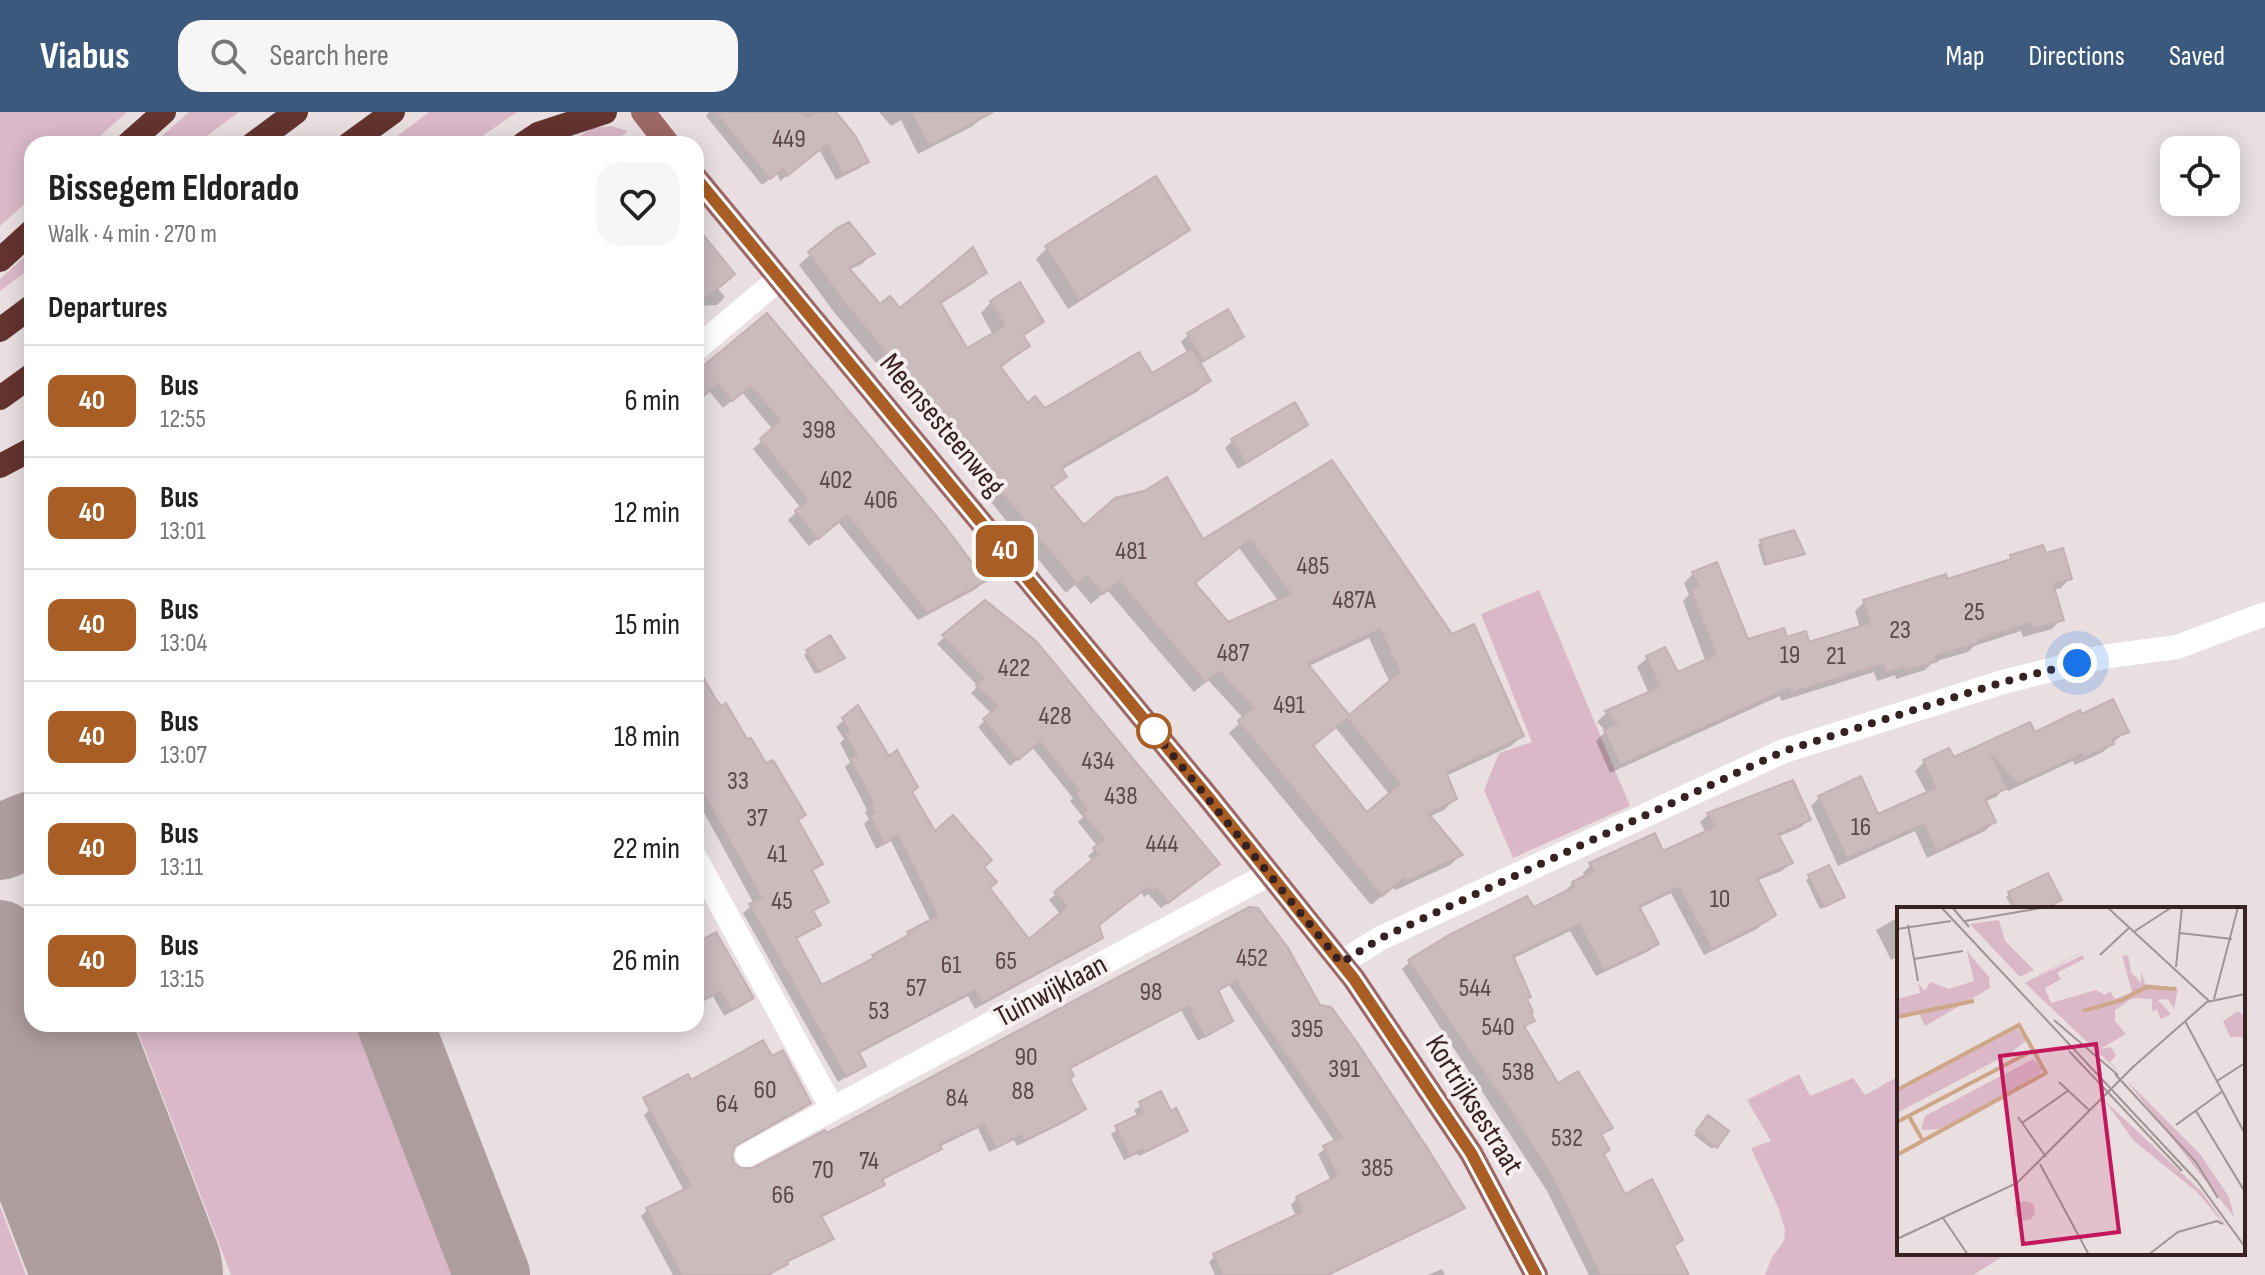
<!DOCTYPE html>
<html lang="en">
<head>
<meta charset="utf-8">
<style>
  :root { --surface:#fff; --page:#f6f6f6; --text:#222; --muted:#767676; --line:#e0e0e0; --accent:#3b597d }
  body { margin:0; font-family:"Sofia Sans Condensed",sans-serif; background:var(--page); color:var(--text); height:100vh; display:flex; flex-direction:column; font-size:30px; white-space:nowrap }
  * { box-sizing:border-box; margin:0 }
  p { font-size:26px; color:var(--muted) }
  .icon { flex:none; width:44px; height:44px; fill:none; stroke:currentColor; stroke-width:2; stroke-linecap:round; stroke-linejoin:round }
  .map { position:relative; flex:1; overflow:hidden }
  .panel { position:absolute; left:24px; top:24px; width:680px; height:896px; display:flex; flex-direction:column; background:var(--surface); border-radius:24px; box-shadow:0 4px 20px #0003 }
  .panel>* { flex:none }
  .badge { padding:0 16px; border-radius:12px; font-size:28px; line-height:52px }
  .fabs { position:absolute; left:2160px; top:24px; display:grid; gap:16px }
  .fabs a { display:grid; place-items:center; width:80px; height:80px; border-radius:16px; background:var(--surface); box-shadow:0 4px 20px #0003; font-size:40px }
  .you { position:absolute; width:40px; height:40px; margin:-20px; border:6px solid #fff; border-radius:50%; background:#1a73e8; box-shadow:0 0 0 12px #1a73e833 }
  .map>.badge { position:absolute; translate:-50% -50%; box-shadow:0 0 0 4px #fff }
  h2 { padding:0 24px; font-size:30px; line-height:72px }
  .round { display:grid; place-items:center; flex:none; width:84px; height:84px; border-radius:24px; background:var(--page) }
  .head { display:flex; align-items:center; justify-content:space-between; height:136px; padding:0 24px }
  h1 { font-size:38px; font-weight:700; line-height:60px }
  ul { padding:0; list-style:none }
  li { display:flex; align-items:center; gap:24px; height:112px; padding:0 24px; border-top:2px solid var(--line) }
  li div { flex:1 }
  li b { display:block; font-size:30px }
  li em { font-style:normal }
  li .badge { min-width:88px; font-weight:700; text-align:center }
  header { display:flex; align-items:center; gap:48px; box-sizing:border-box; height:112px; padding:0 40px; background:var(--accent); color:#fff }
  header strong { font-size:38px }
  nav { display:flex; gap:44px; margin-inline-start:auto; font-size:28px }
  .search { width:560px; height:72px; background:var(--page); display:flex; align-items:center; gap:20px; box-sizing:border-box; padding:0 28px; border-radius:24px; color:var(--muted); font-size:30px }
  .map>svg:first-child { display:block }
</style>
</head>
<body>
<header>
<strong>Viabus</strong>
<div class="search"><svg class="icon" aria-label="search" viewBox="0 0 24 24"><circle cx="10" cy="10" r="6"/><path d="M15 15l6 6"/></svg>Search here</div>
<nav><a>Map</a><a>Directions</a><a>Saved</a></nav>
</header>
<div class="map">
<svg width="2265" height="1163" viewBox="0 0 2265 1163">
  <rect width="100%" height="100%" fill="#e9dfe0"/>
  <path fill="#dab8c7" d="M0 0H127L91 32H32V85L0 114Z
    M189 0H239L196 32H153Z
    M429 0H517L471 32H387Z
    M612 14 628 19 612 32H568L592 16Z
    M32 138V155L0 179V167Z
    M1539 478 1630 694 1513 746 1484 678 1499 641 1532 630 1481 502Z
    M135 912H371L467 1163H231Z
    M1799 962 1810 984 1853 966 1865 983 1899 964V1141L2005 1143 1973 1163H1765L1772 1145 1784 1129 1785 1118 1778 1095 1751 1036 1771 1029 1747 988Z
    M0 1094 26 1163H0Z"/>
  <path fill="#0003" fill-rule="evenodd" d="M709 0H833L867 49 860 56 836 68 819 37 780 69 777 61 762 73 706 4Z
    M879 0H981L983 4 973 14 918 42 901 8 891 14Z
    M696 118 717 176 725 185 717 193 696 194Z
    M838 118 872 142 862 152 849 158 880 195 900 198 985 160 974 171 939 193 966 239 993 223 981 201 991 190 1041 209 1022 226 1027 234 1000 257 1027 294 1044 299 1151 264 1188 242 1181 230 1189 222 1241 225 1234 232 1199 253 1208 269 1198 279 1061 358 1065 365 1051 377 1084 415 1202 430 1331 351 1522 624 1511 634 1446 664 1455 687 1444 698 1429 705 1461 743 1450 753 1396 778 1393 775 1371 793 1229 621 1244 607 1208 568 1194 580 1107 478 1091 492 1075 473 1066 481 834 200 799 153ZM1239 436 1279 490 1228 512 1193 472ZM1369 526 1390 571 1349 606 1307 555ZM1335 615 1390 683 1367 702 1311 635Z
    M1187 118 1176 128 1068 197 1036 147 1047 136Z
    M766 204 984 469 976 477 918 508 838 410 809 434 788 408 801 396 753 337 773 318 742 280 723 296 709 279 696 289V262Z
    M1294 292 1306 313 1298 320 1238 357 1225 336 1232 329Z
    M1761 430 1803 441 1764 454 1758 433Z
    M2045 444 2070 466 2061 476 2052 478 2061 507 2052 517 2023 525 2021 519 1974 534 1968 540 1933 550 1925 558 1896 567 1895 563 1877 569 1874 560 1781 589 1780 584 1610 661 1596 629 1606 619 1597 610 1606 601 1649 582 1637 555 1647 546 1677 563 1706 550 1683 489 1689 483 1684 471 1694 461 1746 530 1786 528 1808 533 1860 516 1855 499 1864 490 2005 451 2011 445Z
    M985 490 1211 758 1161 796 1148 782 1144 785 1141 780 1097 814 1101 825 1094 832 975 897 968 884 858 942 864 953 838 970 743 801 754 792 696 686V557L714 587 803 703 796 710 820 752 811 760 826 789 812 801 818 812 795 828 821 876 867 851 908 822 931 810 891 729 876 737 864 712 869 707 865 701 867 698 845 655 850 650 840 631 844 627 836 615 858 596 934 722 981 756 988 776 1029 830 1061 803 1049 788 1093 750 1088 744 1098 735 1078 710 1083 705 1070 689 1073 686 1032 635 1010 654 978 615 992 602 971 581 978 574 937 532Z
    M807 540 839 549 815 562 804 543Z
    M2082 605 2126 619 2103 640 2075 653 2073 649 2008 679 2005 676 1996 685 1984 690 1994 710 1985 719 1927 746 1915 719 1838 754 1811 694 1819 686 1877 704 1927 682 1915 659 1924 650 1953 648Z
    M1792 671 1809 707 1801 715 1778 725 1790 751 1782 759 1756 769 1773 802 1757 817 1704 843 1671 781 1638 797 1657 831 1649 839 1596 864 1570 819 1512 847 1532 908 1524 917 1557 974 1610 1015 1600 1025 1603 1043 1624 1084 1681 1127 1672 1136 1686 1163H1589L1547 1079 1402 857 1410 850 1566 782 1565 779 1573 771 1585 765 1583 761 1591 753 1662 742 1706 721 1700 710 1708 703Z
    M1810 765 1843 785 1820 797 1806 768Z
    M2009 782 2059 788 2043 797H2013L2006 785Z
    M1250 797 1462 1096 1456 1102 1330 1163H1215L1209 1150 1215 1144 1296 1104 1291 1093 1297 1086 1331 1069 1318 1042 1335 1030 1229 873 1217 880 1231 909 1198 929 1181 898 1068 958V968L1084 997 1078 1003 1017 1034 1014 1028 989 1040 978 1016 939 1035 934 1042 881 1069 883 1072 877 1078 820 1106 832 1126 826 1132 786 1151 770 1163H673L641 1104 647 1098 684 1079 644 1003 650 997 771 947 809 991 803 997 732 1037 730 1043 732 1052 739 1058H754L826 1024Z
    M1897 806 1899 844 1891 848 1876 818Z
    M696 833 751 886 744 893 724 904 713 884 696 893Z
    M1160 982 1170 1001 1186 1018 1180 1024 1139 1044 1137 1042 1124 1048 1111 1022 1138 1005 1134 998Z
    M1706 1008 1715 1034 1712 1037 1694 1023Z
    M1442 1157 1445 1163H1428Z"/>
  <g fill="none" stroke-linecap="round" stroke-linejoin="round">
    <path stroke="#ae9d9e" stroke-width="76" d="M0 730 32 717
      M0 826 1 830
      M395 912 492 1163"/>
    <path stroke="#ae9d9e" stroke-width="188" d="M33 912 129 1163"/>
  </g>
  <path fill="#cabbbd" stroke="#c3b1b3" stroke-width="2" fill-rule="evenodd" d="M715 0H802L807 5 818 0H836L856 25 869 50 843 62 827 32 787 64 784 56 770 67Z
    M911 0H993L929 34Z
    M1156 64 1190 118 1079 188 1045 134Z
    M849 110 875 142 848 155 880 192 890 184 900 196 973 135 987 161 940 190 967 236 1005 214 990 189 1020 170 1044 210 1023 223 1030 234 1000 254 1028 291 1035 284 1045 296 1139 240 1152 261 1192 237 1211 269 1061 355 1067 365 1052 375 1084 413 1115 386 1144 379 1167 365 1203 427 1332 348 1452 522 1474 512 1524 624 1446 660 1457 687 1428 701 1463 743 1407 769 1404 766 1382 784 1238 609 1254 596 1219 559 1205 570 1119 469 1103 482 1087 464 1077 472 844 190 808 140 837 116ZM1250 427 1291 482 1228 510 1195 471ZM1380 517 1400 560 1349 603 1307 551ZM1347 606 1400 672 1367 700 1313 634Z
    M696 114 735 162 696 195Z
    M1228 197 1244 225 1203 249 1187 221Z
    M767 201 944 413 986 469 927 501 847 403 818 427 795 399 808 388 760 327 780 309 751 274 732 289 718 272 696 290V260Z
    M1295 290 1308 313 1246 351 1231 327Z
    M1794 418 1805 442 1767 452 1760 428Z
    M2043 433 2046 441 2063 436 2072 467 2053 472 2064 508 2032 517 2031 511 1978 528 1979 531 1935 544 1937 549 1905 559 1904 555 1886 561 1883 552 1791 581 1789 576 1620 653 1604 618 1617 612 1605 599 1660 575 1646 544 1665 535 1678 560 1716 543 1691 478 1699 475 1692 460 1717 450 1748 527 1784 516 1787 525 1806 519 1809 530 1870 511 1863 488 1946 462 1947 467 2011 447 2010 443Z
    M985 488 1036 529 1220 752 1168 791 1156 776 1152 779 1148 775 1099 813 1103 826 982 891 975 878 859 940 866 954 846 965 749 792 762 786 696 668V553L715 586 721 594 726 591 747 627 751 626 766 651 773 648 806 703 798 708 823 752 812 758 829 790 813 799 821 813 796 826 822 873 874 846 872 843 909 823 907 820 938 804 898 723 884 732 870 704 875 700 870 693 874 691 850 647 857 643 845 622 850 620 842 606 858 593 889 644 897 638 918 675 912 680 935 719 953 703 992 748 984 755 997 770 990 776 1029 827 1067 795 1054 780 1099 742 1093 736 1104 727 1083 702 1088 697 1075 681 1079 678 1040 630 1018 648 983 607 998 594 976 573 984 567 942 523Z
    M830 523 845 546 819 560 806 538Z
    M2113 587 2129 620 2112 627 2114 632 2084 646 2082 642 2017 672 1991 642 2007 676 1985 687 1996 710 1936 739 1924 712 1847 746 1818 684 1861 664 1878 702 1936 676 1923 648 1949 636 1954 645 2030 610 2035 620 2080 598 2082 602Z
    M1793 668 1811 708 1778 722 1793 751 1757 766 1776 803 1767 809 1712 837 1679 775 1639 794 1659 832 1604 858 1579 812 1513 844 1531 885 1527 887 1533 900 1531 901 1535 909 1524 914 1558 971 1578 959 1613 1016 1601 1022 1610 1038 1604 1042 1625 1082 1652 1067 1683 1128 1674 1134 1689 1163H1600L1555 1070 1512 1001 1408 848 1447 824 1527 784 1534 795 1574 775 1572 770 1594 759 1589 751 1655 721 1663 739 1715 715 1707 701Z
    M1829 753 1845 785 1824 795 1808 763Z
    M2048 761 2062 788 2043 797H2016L2008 780Z
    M1249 795 1258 796 1288 836 1320 893 1331 895 1356 929 1426 1034 1465 1096 1327 1163H1223L1213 1142 1302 1100 1296 1085 1337 1064 1323 1034 1342 1025 1236 869 1218 878 1233 909 1205 925 1188 894 1070 956 1074 964 1070 967 1086 997 1059 1012 1024 1029 1021 1023 996 1036 984 1012 940 1032 942 1037 882 1067 885 1073 821 1104 834 1127 787 1149 788 1152 768 1163H682L646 1096 691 1074 643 986 688 962 691 968 763 928 772 944 783 938 811 991 735 1034 732 1043 734 1051 740 1056H753L825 1018 827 1021Z
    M716 820 754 886 732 898 720 879 704 888 696 873V831Z
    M1161 979 1171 999 1176 996 1188 1019 1145 1040 1143 1037 1130 1044 1115 1014 1144 1000 1139 990Z
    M1708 1003 1729 1019 1717 1036 1696 1019Z"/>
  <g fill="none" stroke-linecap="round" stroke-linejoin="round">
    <path stroke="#fff" stroke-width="24" d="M696 237 779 167
      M696 747 832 996
      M1341 851 1381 826 1784 639 2003 570 2102 545 2177 535 2265 502
      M747 1043 1269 762"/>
    <path stroke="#9d6765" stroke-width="24" d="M643 0 668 32
      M696 66 1209 686 1354 867 1471 1041 1536 1163"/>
    <path stroke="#63332e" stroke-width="24" d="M128 32 164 0
      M253 32 296 0
      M349 32 393 0
      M523 32 538 22 605 0
      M0 148 32 119
      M0 218 32 194
      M0 286 32 263
      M0 354 32 337"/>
  </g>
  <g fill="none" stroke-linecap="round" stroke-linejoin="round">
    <g stroke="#fff" stroke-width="18">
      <path id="line" d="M696 66 1209 686 1354 867 1471 1041 1536 1163"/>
    </g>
    <use href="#line" stroke="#a85e24" stroke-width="12"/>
    <path stroke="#382121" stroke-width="8" stroke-dasharray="0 14.4" d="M1154 619 1150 615 1341 851 1381 826 1784 639 2003 570 2077 551"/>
  </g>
  <circle fill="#fff" stroke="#a85e24" stroke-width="4" cx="1154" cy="619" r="16"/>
  <g text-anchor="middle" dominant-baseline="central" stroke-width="8" stroke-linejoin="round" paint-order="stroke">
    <g font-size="26" fill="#5c4848">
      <text x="789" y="27">449</text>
      <text x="819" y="318">398</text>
      <text x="836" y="368">402</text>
      <text x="881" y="388">406</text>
      <text x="1131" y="439">481</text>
      <text x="1313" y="454">485</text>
      <text x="1354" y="488">487A</text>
      <text x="1974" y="500">25</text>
      <text x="1900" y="518">23</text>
      <text x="1233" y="541">487</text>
      <text x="1790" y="543">19</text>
      <text x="1836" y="544">21</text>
      <text x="1014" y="556">422</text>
      <text x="1289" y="593">491</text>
      <text x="1055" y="604">428</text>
      <text x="1098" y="649">434</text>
      <text x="738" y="669">33</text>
      <text x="1121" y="684">438</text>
      <text x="757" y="706">37</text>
      <text x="1861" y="715">16</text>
      <text x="1162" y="732">444</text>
      <text x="777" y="742">41</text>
      <text x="1720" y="787">10</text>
      <text x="782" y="789">45</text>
      <text x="1252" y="846">452</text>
      <text x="1006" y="849">65</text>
      <text x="951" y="853">61</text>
      <text x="916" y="876">57</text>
      <text x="1475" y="876">544</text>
      <text x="1151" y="880">98</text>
      <text x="879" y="899">53</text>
      <text x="1498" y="915">540</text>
      <text x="1307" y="917">395</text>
      <text x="1026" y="945">90</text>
      <text x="1344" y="957">391</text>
      <text x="1518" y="960">538</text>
      <text x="765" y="978">60</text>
      <text x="1023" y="979">88</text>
      <text x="957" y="986">84</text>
      <text x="727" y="992">64</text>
      <text x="1567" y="1026">532</text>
      <text x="869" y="1049">74</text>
      <text x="1377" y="1056">385</text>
      <text x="823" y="1058">70</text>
      <text x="783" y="1083">66</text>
    </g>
    <g font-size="30" fill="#382121" stroke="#f6eff0">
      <text transform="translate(942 313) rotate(50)">Meensesteenweg</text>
      <text transform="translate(1051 879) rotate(-28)">Tuinwijklaan</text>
      <text transform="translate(1474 993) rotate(58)">Kortrijksestraat</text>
    </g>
  </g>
  <g transform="translate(1897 795)">
    <rect width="348" height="348" fill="#e9dfe0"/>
    <path d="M102 13 108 34 137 63 123 70 73 17ZM215 28 141 70 186 48 187 52 160 66 164 72 148 81 154 96 199 83 208 88 213 84 218 92 235 85 225 49 231 48 234 65 244 76V64L248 77 281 81 277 102 271 92 261 93 274 107 264 112 260 103 255 104V92L236 91 218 103V114L229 127 203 142 214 140 219 149 213 155 224 167 128 76ZM70 44 92 70 93 81 28 119 21 105 0 111V92L23 86 21 76 28 84 33 75 52 82 77 74ZM341 104 348 110V130H333L326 114ZM120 121 130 133 115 145 0 206V185ZM136 152 145 161 142 170 44 222 24 223 28 209ZM229 173 303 247 332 290 337 310ZM208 194 305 285 332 323 300 285 237 234ZM118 304a10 10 0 1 1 20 0a10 10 0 1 1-20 0Z" fill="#dab8c7"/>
    <path fill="none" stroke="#cda788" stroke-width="4" d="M186 104 225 93 249 80 279 82M0 110 77 94M0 183 122 118 149 166 0 248M12 209 26 234M0 215 131 146"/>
    <path fill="none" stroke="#a29394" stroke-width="2" d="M44 0 300 274 348 340M55 0 72 20M210 0 312 94M68 14 150 0M11 18 21 74M0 22 54 14M238 24 275 0M283 26 335 32M203 48 233 20M17 52 66 44M279 60 285 0M317 92 341 0M157 113 221 168M288 114 348 227M172 144 285 264M218 167 299 255 321 291M320 174 348 156M162 175 193 204M299 204 348 285M121 210 149 250M125 216 172 183M279 218 326 184M143 257 192 348M46 311 71 348M0 332 120 276 236 160 310 95 348 87M251 348 281 325 320 314 326 317"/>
    <path fill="#c2185b" fill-opacity="0.15" stroke="#c2185b" stroke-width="4" d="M199 137 222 325 126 337 103 149Z"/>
    <rect width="348" height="348" fill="none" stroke="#382121" stroke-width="4"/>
  </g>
</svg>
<div class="fabs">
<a><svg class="icon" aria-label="locate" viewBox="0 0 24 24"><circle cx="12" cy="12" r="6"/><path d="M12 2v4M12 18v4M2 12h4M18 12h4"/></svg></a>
</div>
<div class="you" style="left:2077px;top:551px"></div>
<b class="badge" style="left:1005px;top:439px;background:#a85e24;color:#fff">40</b>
<section class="panel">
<div class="head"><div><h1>Bissegem Eldorado</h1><p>Walk · 4 min · 270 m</p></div><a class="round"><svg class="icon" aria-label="heart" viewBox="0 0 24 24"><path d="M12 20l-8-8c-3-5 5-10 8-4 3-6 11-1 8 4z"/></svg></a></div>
<h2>Departures</h2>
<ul>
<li><span class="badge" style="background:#a85e24;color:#fff">40</span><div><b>Bus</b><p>12:55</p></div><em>6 min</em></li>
<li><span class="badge" style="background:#a85e24;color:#fff">40</span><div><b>Bus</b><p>13:01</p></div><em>12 min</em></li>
<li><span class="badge" style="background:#a85e24;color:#fff">40</span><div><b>Bus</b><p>13:04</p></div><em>15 min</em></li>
<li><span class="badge" style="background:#a85e24;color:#fff">40</span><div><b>Bus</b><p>13:07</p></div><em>18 min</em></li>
<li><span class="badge" style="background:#a85e24;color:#fff">40</span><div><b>Bus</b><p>13:11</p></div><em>22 min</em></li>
<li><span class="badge" style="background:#a85e24;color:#fff">40</span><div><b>Bus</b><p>13:15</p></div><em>26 min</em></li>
</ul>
</section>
</div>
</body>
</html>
